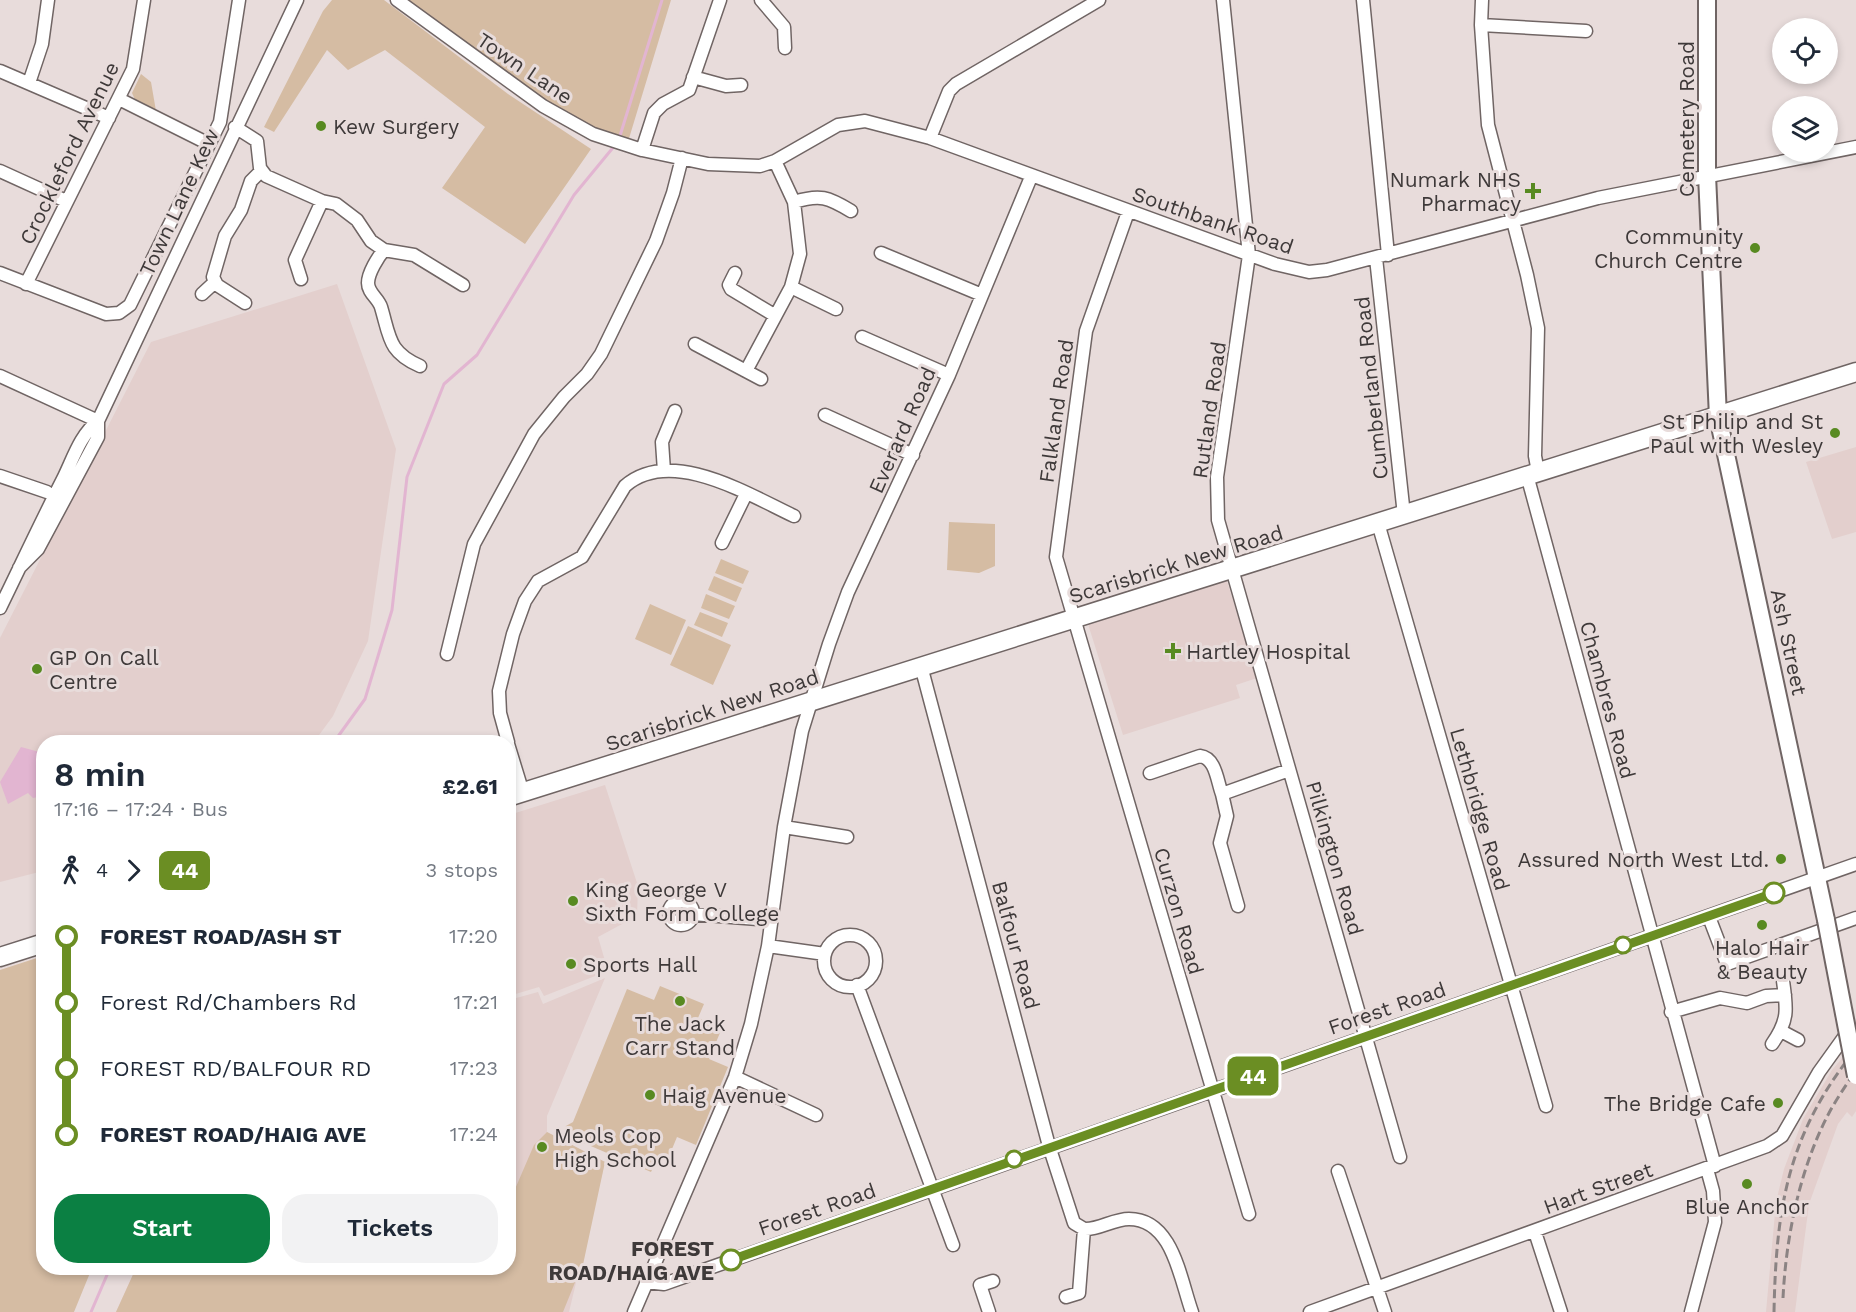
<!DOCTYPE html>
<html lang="en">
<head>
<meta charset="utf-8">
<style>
  :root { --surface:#fff; --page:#f2f2f3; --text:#1f2937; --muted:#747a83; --accent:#0b8043 }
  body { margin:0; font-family:"Work Sans",sans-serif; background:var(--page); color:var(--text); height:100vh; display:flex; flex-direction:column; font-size:22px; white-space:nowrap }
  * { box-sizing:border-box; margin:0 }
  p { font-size:20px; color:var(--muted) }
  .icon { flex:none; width:33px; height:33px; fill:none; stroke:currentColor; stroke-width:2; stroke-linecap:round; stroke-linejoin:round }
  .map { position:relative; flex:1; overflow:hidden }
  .details { position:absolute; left:36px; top:735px; width:480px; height:540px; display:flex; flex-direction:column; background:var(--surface); border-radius:24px; box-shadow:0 3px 9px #0003 }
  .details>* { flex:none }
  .badge { padding:0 12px; border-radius:9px; font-size:21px; line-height:39px }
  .tools { position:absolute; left:1772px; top:18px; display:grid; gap:12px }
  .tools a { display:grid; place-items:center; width:66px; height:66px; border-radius:50%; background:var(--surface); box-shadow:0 3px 9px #0003; font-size:30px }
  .map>.badge { position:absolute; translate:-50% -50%; box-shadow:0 0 0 3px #fff }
  .legs { display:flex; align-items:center; gap:9px; height:66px; padding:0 18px; font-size:20px }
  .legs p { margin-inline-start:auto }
  .summary { display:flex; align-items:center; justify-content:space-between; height:102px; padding:0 18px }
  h1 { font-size:33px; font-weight:600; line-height:45px }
  .button { display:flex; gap:12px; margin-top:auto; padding:12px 18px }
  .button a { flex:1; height:69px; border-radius:24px; background:var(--accent); color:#fff; font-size:24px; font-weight:600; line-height:69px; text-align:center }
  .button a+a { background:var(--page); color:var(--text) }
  ul { padding:0 18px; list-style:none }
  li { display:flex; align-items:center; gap:21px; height:66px; font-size:22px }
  li i { display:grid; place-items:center; width:9px; height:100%; margin:0 8px; background:currentColor }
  li i::after { content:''; width:15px; height:15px; margin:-8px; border:4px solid; border-radius:50%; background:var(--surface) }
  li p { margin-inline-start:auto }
  li:first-child i { background:linear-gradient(#0000 50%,currentColor 0) }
  li:last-child i { background:linear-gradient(currentColor 50%,#0000 0) }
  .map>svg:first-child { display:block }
</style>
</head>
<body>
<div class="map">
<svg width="1856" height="1312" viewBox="0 0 1856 1312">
  <rect width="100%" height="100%" fill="#e8dcdb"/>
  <path fill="#e3cfcd" d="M337 284 396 449 368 641 333 716 314 742H44L43 871 0 882V638L151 342Z
    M1856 447V532L1832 539 1806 462Z
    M1227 581 1257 678 1236 685 1240 698 1123 735 1088 624Z
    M605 785 638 886 637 916 598 937 608 971 544 996 539 987 509 996V815Z
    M605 978 547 1116V1132L605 1162 569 1312H116L136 1268H508L509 1000 538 992 543 1004Z
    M1856 1042V1111L1852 1117 1847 1112 1838 1124 1809 1204 1795 1312H1766L1776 1202 1784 1169 1803 1119 1832 1070Z"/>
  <path fill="#d5bca3" d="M332 0H384L508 94 591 149 525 244 442 188 485 127 385 50 348 70 327 50 274 132 264 127 323 11Z
    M403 0H671L627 145 593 134Z
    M141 74 151 82 156 111 136 102 132 93Z
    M949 522 995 524V566L979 573 947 570Z
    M721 559 749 571 743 584 715 573Z
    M714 576 742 588 736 602 708 590Z
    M706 594 735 606 729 619 701 608Z
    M650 604 686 620 671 655 635 639Z
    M700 612 728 623 722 637 694 625Z
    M688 626 731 645 713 685 670 665Z
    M43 956 44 1268H92L74 1312H0V970Z
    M660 986 704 1004 698 1018 722 1028 709 1059 728 1067 696 1145 677 1137 667 1161 658 1157 651 1172 563 1134 566 1126 573 1122 627 989 654 1000Z
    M547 1132 605 1162 581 1274 578 1275 563 1312H116L136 1268H508L509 1203 534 1145Z"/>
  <path fill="#e2b5d1" d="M21 747 43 753V796L33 798 28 793 8 804 0 782Z"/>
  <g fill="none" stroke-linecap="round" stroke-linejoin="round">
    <path stroke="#e2b5d1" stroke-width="3" d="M619 139 662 0
      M334 742 365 699 392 610 407 477 444 384 477 355 574 195 616 144
      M91 1312 110 1268"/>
    <g stroke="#706564" stroke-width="15">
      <path id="minor" d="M397 0 543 106 593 134 642 150 708 164 760 166 775 161 838 125 865 121 930 138 1275 264 1309 272 1327 270 1598 198 1856 147
        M761 0 784 27 785 48
        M1223 0 1249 255 1217 477 1218 520 1400 1157
        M1363 0 1388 255
        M1482 0 1481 25 1488 125 1527 275 1538 328 1535 456 1538 472
        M1481 25 1586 31
        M0 71 109 118
        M693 77 726 86 741 85
        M29 83 42 44 48 0
        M119 99 209 144
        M235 127 257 141 260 168 266 176 322 201 336 204 357 220 371 241 384 250 414 255 463 285
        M930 138 949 91 956 84 1099 0
        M642 150 654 113 663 104 689 90 720 0
        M0 171 66 201
        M794 202C820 194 828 197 851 211
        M1128 212 1086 331 1056 557 1249 1214
        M384 250C378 257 368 273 368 283 368 293 378 298 381 307 390 337 388 352 420 366
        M881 253 982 295
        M1376 258 1404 515
        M0 273 106 314 119 313 130 305 220 122 239 0
        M735 273 729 285 731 289 774 315
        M301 279 295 260 322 201
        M26 284 133 69 144 0
        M791 287 836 309
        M202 294 215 282
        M245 303 217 285 213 277 225 236 241 210 251 181 261 171
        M862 337 949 375
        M695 344 761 379
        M746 371 791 287 800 254 794 202 775 161
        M0 376 98 421
        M825 415 913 455
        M664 471 662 442 675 411
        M1527 475 1715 1166
        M0 476 47 492
        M1378 523 1546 1106
        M722 543 746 494
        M19 568 38 549 98 437V421L297 0
        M0 608C21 565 41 522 63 479 73 459 80 435 98 421
        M447 654 474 544 534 434 564 397 587 374 601 354 656 241 673 193 682 158
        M921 666 1049 1146 1074 1223 1084 1229
        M508 742 500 713 499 691 513 634 525 601 538 581 582 557 625 486C671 446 749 495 794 516
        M508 744 523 793
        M1150 773 1200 756C1216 758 1217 781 1222 794L1289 770
        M1222 794 1227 816 1220 843 1238 906
        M784 827 847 837
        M669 913a12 12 0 1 1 24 0a12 12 0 1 1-24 0Z
        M692 914 770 920
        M1709 917 1727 964 1856 918
        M824 961a26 26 0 1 1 52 0a26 26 0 1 1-52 0Z
        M768 946 825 954
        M857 985 953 1245
        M1671 1012 1720 998 1747 1003 1766 996 1785 995
        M1781 1031 1798 1040
        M1772 1044C1789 1020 1787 1009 1783 981
        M735 1077 816 1115
        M1338 1171 1385 1312
        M1084 1229C1099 1230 1113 1219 1129 1219 1173 1219 1180 1279 1192 1312
        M1535 1232 1561 1312
        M646 1282 664 1284 1856 864
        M1066 1297 1079 1293 1084 1229
        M634 1312 735 1077 751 1024 768 946 784 827 802 731 829 644 848 592 949 375 1031 177
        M989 1312 980 1285 993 1281
        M1310 1312 1767 1146 1782 1136 1819 1072 1847 1033
        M1691 1312 1715 1222 1713 1191 1707 1169"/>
    </g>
    <g stroke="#706564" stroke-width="20">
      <path id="major" d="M1707 0V175L1718 417 1826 920"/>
    </g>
    <g stroke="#706564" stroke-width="21">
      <path id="highway" d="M508 797 1856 372
        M0 957 44 943"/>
    </g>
    <use href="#minor" stroke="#fff" stroke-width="12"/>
    <use href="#major" stroke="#fff" stroke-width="16"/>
    <use href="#highway" stroke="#fff" stroke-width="18"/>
    <path stroke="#8b8383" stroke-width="3" stroke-dasharray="9 4.5" stroke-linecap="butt" d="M1783 1298C1786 1236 1800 1168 1829 1113 1837 1098 1847 1084 1856 1070
      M1774 1312C1776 1207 1788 1133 1856 1049"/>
    <g stroke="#706564" stroke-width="20" stroke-linecap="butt">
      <path id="major-bridge" d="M1826 920 1856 1076"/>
    </g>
    <use href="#major-bridge" stroke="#fff" stroke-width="16"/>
  </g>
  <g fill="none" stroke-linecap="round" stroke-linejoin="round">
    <g stroke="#fff" stroke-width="14">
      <path id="line-1" d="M731 1260 1774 893"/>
    </g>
    <use href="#line-1" stroke="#6b8e23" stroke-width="9"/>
  </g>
  <g fill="#588a21" stroke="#e8dcdb" stroke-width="2">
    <circle cx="321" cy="126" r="6"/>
    <path d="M1530 182h6v6h6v6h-6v6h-6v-6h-6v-6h6z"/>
    <circle cx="1755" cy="248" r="6"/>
    <circle cx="1835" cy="433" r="6"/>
    <path d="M1170 642h6v6h6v6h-6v6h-6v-6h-6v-6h6z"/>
    <circle cx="37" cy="669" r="6"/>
    <circle cx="1781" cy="859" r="6"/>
    <circle cx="573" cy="901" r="6"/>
    <circle cx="1762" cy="925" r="6"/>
    <circle cx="571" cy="964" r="6"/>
    <circle cx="680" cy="1001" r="6"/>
    <circle cx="650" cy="1095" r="6"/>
    <circle cx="1778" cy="1103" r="6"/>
    <circle cx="542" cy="1147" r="6"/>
    <circle cx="1747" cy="1184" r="6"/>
  </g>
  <g fill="#fff" stroke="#6b8e23" stroke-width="3">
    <circle cx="1774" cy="893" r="10"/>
    <circle cx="1623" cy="945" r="8"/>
    <circle cx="1014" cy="1159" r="8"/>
    <circle cx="731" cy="1260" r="10"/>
  </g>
  <g text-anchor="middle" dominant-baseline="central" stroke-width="6" stroke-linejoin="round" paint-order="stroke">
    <g font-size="21" fill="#3e3939" stroke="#e8dcdb">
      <text transform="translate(525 68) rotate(34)">Town Lane</text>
      <text transform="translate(1686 119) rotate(-90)">Cemetery Road</text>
      <text transform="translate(69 153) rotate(-64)">Crockleford Avenue</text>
      <text transform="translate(179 202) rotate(-65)">Town Lane Kew</text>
      <text transform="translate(1213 220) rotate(19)">Southbank Road</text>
      <text transform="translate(1371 388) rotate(-96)">Cumberland Road</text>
      <text transform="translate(1209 410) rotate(-82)">Rutland Road</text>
      <text transform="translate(1056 411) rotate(-82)">Falkland Road</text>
      <text transform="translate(902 430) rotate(-66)">Everard Road</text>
      <text transform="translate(1176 564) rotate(-17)">Scarisbrick New Road</text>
      <text transform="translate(1789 642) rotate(78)">Ash Street</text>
      <text transform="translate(1608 700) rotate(75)">Chambres Road</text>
      <text transform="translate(712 710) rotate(-18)">Scarisbrick New Road</text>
      <text transform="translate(1480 809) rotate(74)">Lethbridge Road</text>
      <text transform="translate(1335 858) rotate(74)">Pilkington Road</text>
      <text transform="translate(1179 911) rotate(74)">Curzon Road</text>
      <text transform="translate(1016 945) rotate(75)">Balfour Road</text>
      <text transform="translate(1387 1008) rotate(-19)">Forest Road</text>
      <text transform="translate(1598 1188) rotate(-20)">Hart Street</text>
      <text transform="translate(817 1209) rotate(-19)">Forest Road</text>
    </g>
    <g font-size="21" fill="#3e3939" stroke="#e8dcdb" text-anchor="start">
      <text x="333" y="126">Kew Surgery</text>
      <text x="1521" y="179" text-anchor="end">Numark NHS<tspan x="1521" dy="24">Pharmacy</tspan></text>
      <text x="1743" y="236" text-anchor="end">Community<tspan x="1743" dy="24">Church Centre</tspan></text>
      <text x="1823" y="421" text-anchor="end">St Philip and St<tspan x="1823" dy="24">Paul with Wesley</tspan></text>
      <text x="1186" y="651">Hartley Hospital</text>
      <text x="49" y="657">GP On Call<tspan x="49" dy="24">Centre</tspan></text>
      <text x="1769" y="859" text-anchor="end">Assured North West Ltd.</text>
      <text x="585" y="889">King George V<tspan x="585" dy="24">Sixth Form College</tspan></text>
      <text x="1762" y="947" text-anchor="middle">Halo Hair<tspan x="1762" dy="24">&amp; Beauty</tspan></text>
      <text x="583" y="964">Sports Hall</text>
      <text x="680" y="1023" text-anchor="middle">The Jack<tspan x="680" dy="24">Carr Stand</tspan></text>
      <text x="662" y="1095">Haig Avenue</text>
      <text x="1766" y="1103" text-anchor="end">The Bridge Cafe</text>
      <text x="554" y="1135">Meols Cop<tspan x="554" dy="24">High School</tspan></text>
      <text x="1747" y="1206" text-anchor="middle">Blue Anchor</text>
    </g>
    <g font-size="21" font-weight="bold" fill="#3e3939" stroke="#e8dcdb" text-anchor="end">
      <text x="714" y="1248">FOREST<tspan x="714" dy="24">ROAD/HAIG AVE</tspan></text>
    </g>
  </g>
</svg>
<div class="tools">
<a><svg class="icon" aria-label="locate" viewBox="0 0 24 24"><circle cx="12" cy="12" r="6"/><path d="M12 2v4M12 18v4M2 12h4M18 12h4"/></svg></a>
<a><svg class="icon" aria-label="layers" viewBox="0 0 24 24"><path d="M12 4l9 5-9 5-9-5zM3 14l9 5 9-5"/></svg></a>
</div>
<b class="badge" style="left:1253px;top:1076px;background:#6b8e23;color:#fff">44</b>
<section class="details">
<div class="summary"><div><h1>8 min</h1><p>17:16 – 17:24 · Bus</p></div><b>£2.61</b></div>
<div class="legs"><svg class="icon" aria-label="walk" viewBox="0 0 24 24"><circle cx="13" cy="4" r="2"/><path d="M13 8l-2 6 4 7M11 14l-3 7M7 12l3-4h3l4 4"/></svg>4<svg class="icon" aria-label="forward" viewBox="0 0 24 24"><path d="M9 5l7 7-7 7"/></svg><b class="badge" style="background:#6b8e23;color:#fff">44</b><p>3 stops</p></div>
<ul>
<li><i style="color:#6b8e23"></i><b>FOREST ROAD/ASH ST</b><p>17:20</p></li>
<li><i style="color:#6b8e23"></i><span>Forest Rd/Chambers Rd</span><p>17:21</p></li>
<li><i style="color:#6b8e23"></i><span>FOREST RD/BALFOUR RD</span><p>17:23</p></li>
<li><i style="color:#6b8e23"></i><b>FOREST ROAD/HAIG AVE</b><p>17:24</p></li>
</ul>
<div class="button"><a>Start</a><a>Tickets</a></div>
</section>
</div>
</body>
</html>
